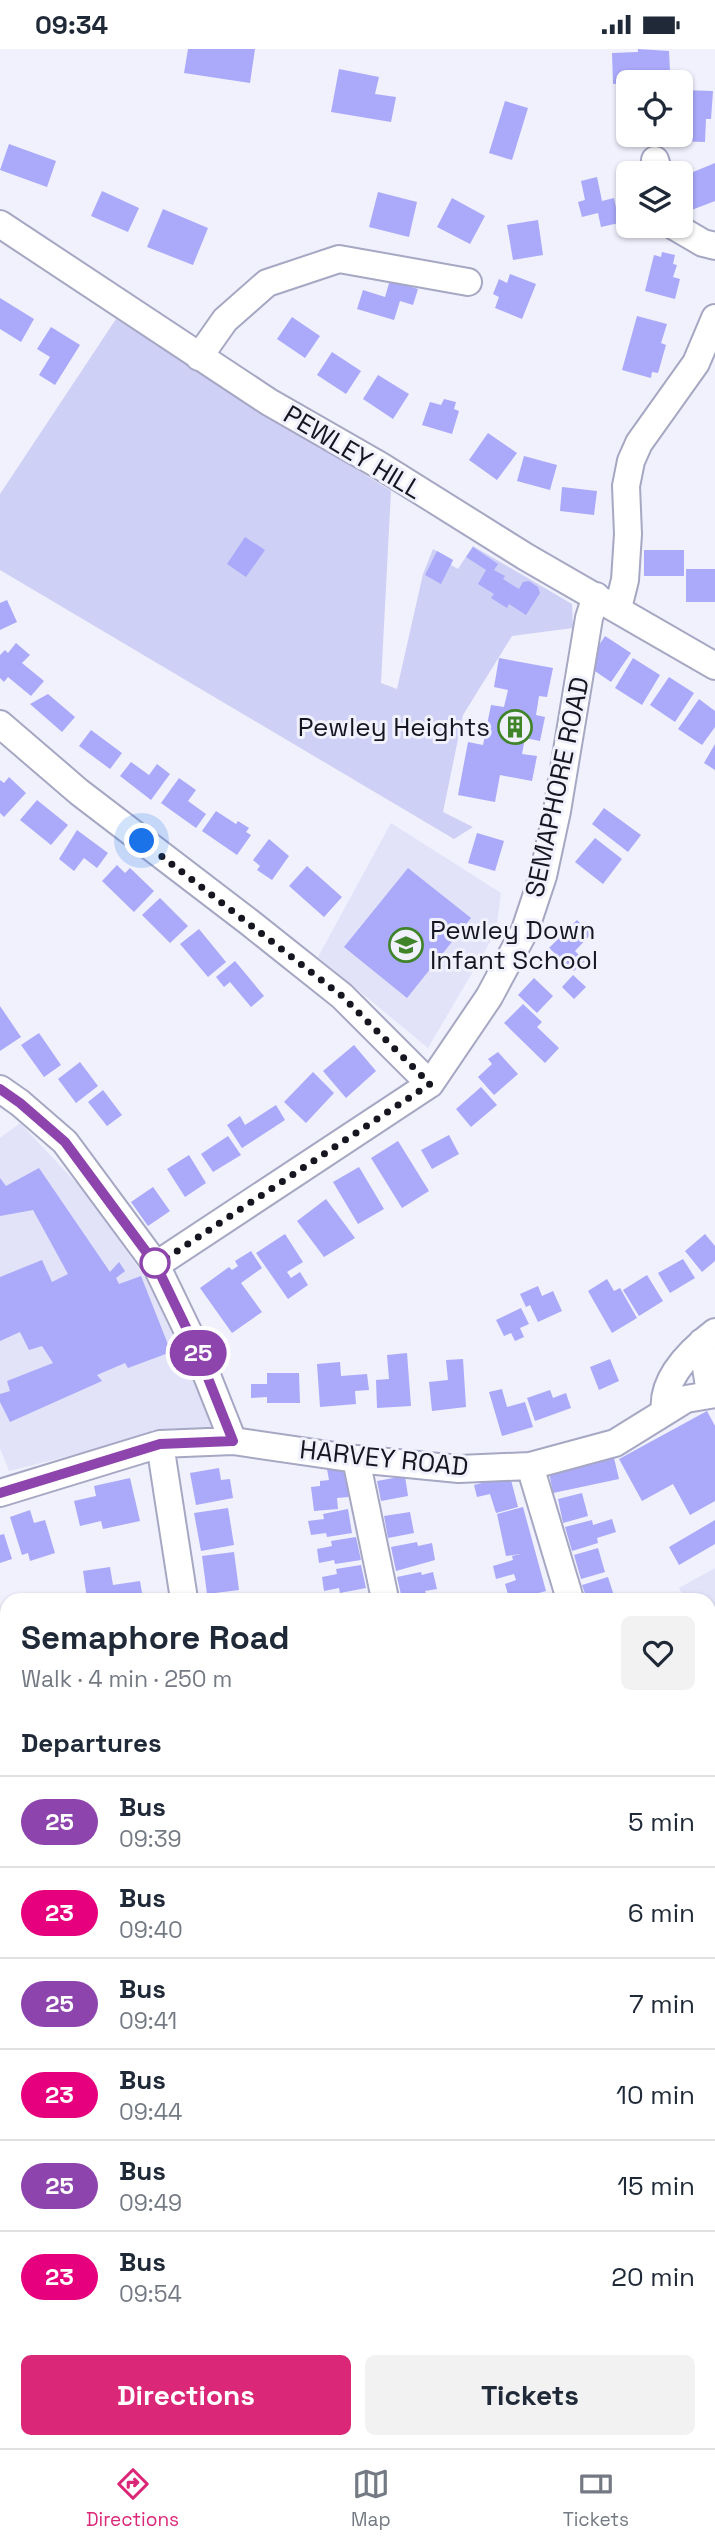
<!DOCTYPE html>
<html lang="en">
<head>
<meta charset="utf-8">
<style>
  :root { --surface:#fff; --page:#f2f2f3; --text:#1f2937; --muted:#747a83; --line:#e0e1e3; --accent:#db2777 }
  body { margin:0; font-family:"Space Grotesk",sans-serif; background:var(--page); color:var(--text); height:100vh; display:flex; flex-direction:column; font-size:26px; white-space:nowrap }
  * { box-sizing:border-box; margin:0 }
  p { font-size:23px; color:var(--muted) }
  .icon { flex:none; width:38px; height:38px; fill:none; stroke:currentColor; stroke-width:2; stroke-linecap:round; stroke-linejoin:round }
  .map { position:relative; flex:1; overflow:hidden }
  .side { position:absolute; left:0px; top:1544px; width:716px; height:856px; display:flex; flex-direction:column; background:var(--surface); border-radius:21px 21px 0 0; box-shadow:0 2px 5px #0004 }
  .side>* { flex:none }
  .badge { padding:0 14px; border-radius:23px; font-size:24px; line-height:46px }
  .fabs { position:absolute; left:616px; top:21px; display:grid; gap:14px }
  .fabs a { display:grid; place-items:center; width:77px; height:77px; border-radius:10px; background:var(--surface); box-shadow:0 2px 5px #0004; font-size:35px }
  .you { position:absolute; width:35px; height:35px; margin:-18px; border:5px solid #fff; border-radius:50%; background:#1a73e8; box-shadow:0 0 0 10px #1a73e833 }
  .map>.badge { position:absolute; translate:-50% -50%; box-shadow:0 0 0 4px #fff }
  h2 { padding:0 21px; font-size:26px; line-height:63px }
  .round { display:grid; place-items:center; flex:none; width:74px; height:74px; border-radius:10px; background:var(--page) }
  .headline { display:flex; align-items:center; justify-content:space-between; height:119px; padding:0 21px }
  h1 { font-size:33px; font-weight:700; line-height:52px }
  .button { display:flex; gap:14px; margin-top:auto; padding:14px 21px }
  .button a { flex:1; height:80px; border-radius:10px; background:var(--accent); color:#fff; font-size:28px; font-weight:700; line-height:80px; text-align:center }
  .button a+a { background:var(--page); color:var(--text) }
  ul { padding:0; list-style:none }
  li { display:flex; align-items:center; gap:21px; height:91px; padding:0 21px; border-top:2px solid var(--line) }
  li div { flex:1 }
  li b { display:block; font-size:26px }
  li em { font-style:normal }
  li .badge { min-width:77px; font-weight:700; text-align:center }
  .status { display:flex; justify-content:space-between; align-items:center; height:49px; padding:0 35px; background:var(--surface); direction:ltr }
  .status svg { height:19px; fill:currentColor }
  .dock { display:flex; justify-content:space-around; align-items:center; height:98px; border-top:2px solid var(--line); background:var(--surface); font-size:19px; color:var(--muted) }
  .dock a { display:grid; justify-items:center; gap:4px }
  .dock .selected { color:var(--accent) }
  .map>svg:first-child { display:block }
</style>
</head>
<body>
<div class="status"><b>09:34</b><svg viewBox="0 0 49 12"><path d="M0 12V9h3v3zM5 12V6h3v6zM10 12V3h3v9zM15 12V0h3v12zM26 1h20v11H26zM47 4h2v5h-2z"/></svg></div>
<div class="map">
<svg width="715" height="2399" viewBox="0 0 715 2399">
  <rect width="100%" height="100%" fill="#f0f1fd"/>
  <path fill="#e2e3f9" d="M391 774 501 844 496 883 428 999 318 908Z
    M20 1074 84 1142 168 1261 217 1385 149 1387 9 1422 0 1399V1089Z
    M715 1519V1604L709 1593V1550H685L679 1539Z
    M715 1660V2399H116L93 2392H709V1664Z"/>
  <path fill="#cfd0f5" d="M116 270 391 442 381 634 397 640 423 525 433 500 453 511 451 516 458 520 473 497 572 555 573 579 512 587 463 666 443 763 473 778 454 790 0 521V445Z"/>
  <path fill="#aaa9fa" d="M188 0H255L250 34 184 24Z
    M638 0 669 2 670 22 637 23V33L613 35 612 4 638 3Z
    M339 20 379 28 375 45 396 48 391 73 331 63Z
    M681 41 713 42 711 70H706L705 93 674 92V86H681Z
    M505 52 528 59 512 111 489 104Z
    M9 95 56 112 47 138 0 121Z
    M715 114V152L689 162 681 142V128Z
    M597 128 602 152 614 149 619 174 601 178 598 164 582 168 578 153 585 151 581 132Z
    M102 142 139 159 128 183 91 167Z
    M378 143 417 153 409 188 369 178Z
    M452 149 485 167 470 195 437 178Z
    M163 160 208 179 193 216 147 198Z
    M538 171 543 206 513 211 507 176Z
    M662 203 675 206 673 215 677 216 673 228 680 230 675 250 645 242 654 206 661 208Z
    M510 225 536 235 522 270 495 259 499 248 493 245 499 230 507 234Z
    M390 231 418 240 413 256 400 252 394 271 357 260 363 241 385 248Z
    M0 249 34 270 21 293 0 280Z
    M637 267 667 275 661 294 666 296 658 324 652 323 651 329 622 321Z
    M292 268 320 287 305 309 277 290Z
    M51 278 80 296 55 336 39 326 50 308 37 300Z
    M332 303 361 322 346 345 317 326Z
    M378 326 409 345 393 370 363 350Z
    M444 350 456 353 454 360 459 362 452 385 422 376 430 353 441 356Z
    M488 384 517 404 497 431 469 411Z
    M524 407 557 416 550 441 517 432Z
    M562 438 597 442 594 466 560 462Z
    M245 488 265 501 246 528 227 515Z
    M473 498 498 515 494 521 505 527 503 530 519 540 523 533 529 532 538 538 540 544 526 566 509 555 507 559 491 549 494 545 478 535 486 521 466 508Z
    M644 501H684V527H644Z
    M437 502 453 511 441 535 425 526Z
    M686 520H715V553H686Z
    M7 551 17 573 0 581V554Z
    M605 587 631 604 611 633 586 616Z
    M16 594 30 606 22 614 44 632 31 647 8 628 4 633 0 629V606L5 601 8 604Z
    M499 609 553 619 547 648 539 647 536 666 545 668 540 692 525 689 522 705 537 707 532 732 500 726 495 753 458 746 468 693 483 696 491 656 504 658 508 641 494 638Z
    M633 609 660 626 642 656 615 639Z
    M669 628 694 644 675 673 650 656Z
    M48 645 75 668 62 683 30 655Z
    M699 650 715 662V678L702 696 678 680Z
    M91 681 122 704 110 720 79 697Z
    M715 695V721L704 714Z
    M131 713 149 726 157 715 170 725 151 751 120 727Z
    M9 728 26 744 4 768 0 764V731L4 734Z
    M179 729 196 741 188 752 206 765 196 779 161 754Z
    M37 751 68 776 51 796 20 771Z
    M604 759 641 786 628 803 592 775Z
    M216 762 236 775 238 772 249 779 246 783 251 786 237 806 202 782Z
    M77 781 108 804 97 819 84 809 74 822 59 810Z
    M477 784 504 792 495 822 468 814Z
    M595 789 622 810 603 835 575 813Z
    M269 790 289 807 272 831 257 821 260 817 253 811Z
    M117 816 125 824 130 819 154 842 134 863 102 832Z
    M307 817 342 848 324 868 289 837Z
    M408 819 471 869 407 949 344 898Z
    M160 849 188 877 170 894 142 866Z
    M577 871 591 885 575 902 585 912 574 922 549 899Z
    M199 880 226 913 208 928 180 895Z
    M235 912 264 947 251 958 230 933 224 938 216 928Z
    M573 926 586 938 574 950 562 938Z
    M534 929 553 947 537 964 518 946Z
    M523 955 542 973 537 978 559 999 545 1014 504 974Z
    M0 957 21 988 0 1002Z
    M39 984 61 1016 44 1028 21 996Z
    M354 996 376 1022 346 1049 323 1022Z
    M498 1003 518 1025 494 1046 478 1028 492 1015 488 1010Z
    M80 1013 98 1037 76 1054 58 1030Z
    M313 1023 334 1044 306 1074 284 1053Z
    M481 1038 497 1056 471 1078 456 1060Z
    M103 1041 122 1066 107 1077 88 1053Z
    M276 1056 285 1071 242 1099 227 1076 240 1067 245 1076Z
    M449 1086 459 1105 432 1120 421 1101Z
    M228 1087 241 1106 213 1123 201 1105Z
    M398 1092 429 1142 402 1159 371 1109Z
    M189 1106 206 1134 185 1148 167 1120Z
    M359 1118 384 1160 358 1175 333 1133Z
    M39 1119 110 1223 119 1213 125 1222 116 1229 119 1235 141 1227 171 1303 128 1319 125 1314 97 1326 102 1332 10 1373 0 1353V1345L10 1342 7 1332 53 1314 42 1297 29 1301 20 1283 0 1292V1228L42 1211 52 1233 68 1225 33 1161 0 1167V1129L6 1137Z
    M153 1138 170 1162 148 1177 131 1153Z
    M326 1150 355 1189 324 1208 297 1172Z
    M285 1185 303 1213 287 1223 291 1229 300 1223 308 1236 288 1250 256 1204Z
    M705 1185 715 1197V1212L702 1223 685 1202Z
    M251 1202 262 1219 241 1234 262 1263 232 1284 200 1239 229 1218 232 1221 238 1217 235 1212Z
    M683 1210 695 1229 670 1244 658 1224Z
    M647 1226 663 1252 639 1267 623 1241Z
    M607 1230 614 1242 620 1239 637 1269 612 1284 588 1242Z
    M538 1237 542 1247 553 1242 562 1262 538 1273 530 1256 526 1258 520 1245Z
    M521 1259 529 1275 520 1279 524 1288 515 1292 511 1284 504 1287 496 1271Z
    M407 1304 411 1357 377 1359 376 1331 389 1330 387 1306Z
    M463 1310 466 1358 432 1362 429 1333 448 1331 446 1311Z
    M610 1310 619 1332 599 1341 590 1318Z
    M340 1313 341 1327 367 1325 369 1341 355 1342 356 1355 320 1358 317 1315Z
    M267 1324H299L300 1354H267V1348L251 1349V1335H267Z
    M502 1340 507 1358 525 1353 533 1378 502 1387 489 1343Z
    M550 1341 553 1349 566 1344 571 1359 535 1372 527 1349Z
    M707 1362 715 1377V1452L690 1466 673 1435 642 1452 619 1410Z
    M614 1409 619 1430 553 1444 549 1423Z
    M345 1418 349 1448 337 1449 338 1460 314 1462 311 1438 320 1437V1432L329 1431 327 1420Z
    M219 1419 221 1431 230 1430 233 1449 196 1456 190 1424Z
    M405 1427 408 1447 381 1452 377 1432Z
    M510 1427 518 1458 496 1464 490 1445 477 1448 474 1436Z
    M130 1429 140 1472 103 1480 101 1472 80 1477 74 1452 96 1447 94 1437Z
    M582 1444 588 1467 563 1474 558 1450Z
    M523 1458 546 1542 521 1549 520 1546 509 1549 505 1535 516 1531 514 1525 496 1530 493 1517 513 1511 512 1507 521 1505 506 1507 497 1465Z
    M228 1459 234 1496 201 1502 194 1464Z
    M348 1460 352 1484 327 1488 326 1484 311 1486 308 1472 324 1470 323 1465Z
    M30 1461 34 1474 45 1471 55 1504 30 1512 28 1504 22 1506 10 1468Z
    M410 1463 414 1484 388 1489 384 1467Z
    M612 1470 616 1483 597 1489 598 1494 572 1502 565 1478 592 1471 593 1476Z
    M715 1471V1495L679 1516 669 1498Z
    M4 1485 12 1510 0 1514V1486Z
    M356 1488 361 1511 335 1515 334 1511 319 1514 317 1500 332 1497 331 1492Z
    M417 1493 418 1497 432 1494 435 1511 396 1522 391 1498Z
    M598 1499 605 1523 581 1530 574 1506Z
    M234 1503 239 1541 207 1545 202 1507Z
    M361 1516 366 1539 340 1544 339 1539 324 1542 322 1528 337 1525 336 1520Z
    M110 1518 113 1536 140 1532 143 1550H87L83 1522Z
    M421 1523 422 1526 433 1523 437 1540 425 1542 426 1545 402 1550 397 1528Z
    M608 1528 615 1550H587L582 1536Z
    M368 1545 370 1550H342V1549Z
    M0 1604 7 1605V1639L1 1663Z
    M715 1662V1698L709 1684V1665Z
    M715 1702V1750L709 1737V1705Z
    M3 1767 7 1768V1800L0 1798V1778Z
    M715 1769V1829L709 1832V1772Z
    M715 1889V1966L709 1968V1891Z
    M0 1919 7 1953V1968L0 1969Z
    M29 2392H41L50 2399H24Z
    M529 2392H570L571 2399H519L530 2396Z
    M661 2392H699L700 2397 662 2399Z"/>
  <g fill="none" stroke-linecap="round" stroke-linejoin="round">
    <g stroke="#a6a7c3" stroke-width="30">
      <path id="minor" d="M655 111 659 124
        M0 175 269 353 379 416 526 508 715 617
        M674 177 703 194 715 197
        M199 308 225 271 267 234 339 210 468 233
        M618 559 625 531 628 485 626 437 631 412 639 394 696 314 715 269
        M0 675 79 743 249 873 342 947 430 1035
        M0 1040 20 1054 65 1093 156 1216 196 1299 233 1392
        M156 1216 430 1035 489 948 525 881 543 827 557 762 589 569 596 547
        M702 1293 710 1344
        M665 1362C661 1330 690 1302 715 1283
        M160 1395 184 1550
        M356 1410 385 1550
        M530 1417 570 1550
        M0 1444 160 1395 233 1392 356 1410 459 1420 530 1417 615 1394 686 1350 715 1345
        M709 1656 715 1652
        M709 2088 715 2087
        M709 2299 715 2325
        M116 2392 140 2399"/>
    </g>
    <g stroke="#a6a7c3" stroke-width="37">
      <path id="major" d="M0 1845 7 1847
        M709 1861 715 1858
        M0 2364 7 2355"/>
    </g>
    <use href="#minor" stroke="#fff" stroke-width="26"/>
    <use href="#major" stroke="#fff" stroke-width="33"/>
  </g>
  <g fill="none" stroke-linecap="round" stroke-linejoin="round">
    <g stroke="#fff" stroke-width="16">
      <path id="line" d="M0 1040 20 1054 65 1093 156 1216 196 1299 233 1392 160 1395 0 1444"/>
    </g>
    <use href="#line" stroke="#8e44ad" stroke-width="10"/>
    <path stroke="#161621" stroke-width="7" stroke-dasharray="0 12.6" d="M142 792 342 947 430 1035 156 1216 155 1214"/>
  </g>
  <defs>
    <g id="building-ring" transform="scale(1.75)"><circle r="9.5" fill="#f0f1fd" stroke="#3f8428" stroke-width="1.5"/><path d="M-4-6H4V6H1V3H-1V6H-4ZM-2.5-4.3h1.7v1.8h-1.7ZM.8-4.3h1.7v1.8H.8ZM-2.5-1h1.7V.8h-1.7ZM.8-1h1.7V.8H.8Z" fill="#3f8428"/></g>
    <g id="school-ring" transform="scale(1.75)"><circle r="9.5" fill="#f0f1fd" stroke="#3f8428" stroke-width="1.5"/><path d="M0-5L7-2L0 1L-7-2ZM-4 1L0 2.5L4 1V4Q0 6-4 4Z" fill="#3f8428"/></g>
  </defs>
  <g fill-rule="evenodd">
    <use href="#building-ring" x="515" y="678"/>
    <use href="#school-ring" x="406" y="896"/>
  </g>
  <circle fill="#fff" stroke="#8e44ad" stroke-width="3.5" cx="155" cy="1214" r="14"/>
  <g text-anchor="middle" dominant-baseline="central" stroke-width="6" stroke-linejoin="round" paint-order="stroke">
    <g font-size="26" fill="#161621" stroke="#f0f1fd">
      <text transform="translate(353 403) rotate(31)">PEWLEY HILL</text>
      <text transform="translate(557 738) rotate(-78)">SEMAPHORE ROAD</text>
      <text transform="translate(384 1409) rotate(6)">HARVEY ROAD</text>
    </g>
    <g font-size="26" fill="#161621" stroke="#f0f1fd" text-anchor="end">
      <text x="490" y="678">Pewley Heights</text>
      <text x="430" y="881" text-anchor="start">Pewley Down<tspan x="430" dy="30">Infant School</tspan></text>
    </g>
  </g>
</svg>
<div class="fabs">
<a><svg class="icon" aria-label="locate" viewBox="0 0 24 24"><circle cx="12" cy="12" r="6"/><path d="M12 2v4M12 18v4M2 12h4M18 12h4"/></svg></a>
<a><svg class="icon" aria-label="layers" viewBox="0 0 24 24"><path d="M12 4l9 5-9 5-9-5zM3 14l9 5 9-5"/></svg></a>
</div>
<div class="you" style="left:142px;top:792px"></div>
<b class="badge" style="left:198px;top:1304px;background:#8e44ad;color:#fff">25</b>
<section class="side">
<div class="headline"><div><h1>Semaphore Road</h1><p>Walk · 4 min · 250 m</p></div><a class="round"><svg class="icon" aria-label="heart" viewBox="0 0 24 24"><path d="M12 20l-8-8c-3-5 5-10 8-4 3-6 11-1 8 4z"/></svg></a></div>
<h2>Departures</h2>
<ul>
<li><span class="badge" style="background:#8e44ad;color:#fff">25</span><div><b>Bus</b><p>09:39</p></div><em>5 min</em></li>
<li><span class="badge" style="background:#e6007e;color:#fff">23</span><div><b>Bus</b><p>09:40</p></div><em>6 min</em></li>
<li><span class="badge" style="background:#8e44ad;color:#fff">25</span><div><b>Bus</b><p>09:41</p></div><em>7 min</em></li>
<li><span class="badge" style="background:#e6007e;color:#fff">23</span><div><b>Bus</b><p>09:44</p></div><em>10 min</em></li>
<li><span class="badge" style="background:#8e44ad;color:#fff">25</span><div><b>Bus</b><p>09:49</p></div><em>15 min</em></li>
<li><span class="badge" style="background:#e6007e;color:#fff">23</span><div><b>Bus</b><p>09:54</p></div><em>20 min</em></li>
</ul>
<div class="button"><a>Directions</a><a>Tickets</a></div>
</section>
</div>
<nav class="dock">
<a class="selected"><svg class="icon" aria-label="directions" viewBox="0 0 24 24"><path d="M12 3l9 9-9 9-9-9zM9 14v-3h6M13 9l2 2-2 2"/></svg>Directions</a>
<a><svg class="icon" aria-label="map" viewBox="0 0 24 24"><path d="M3 6l6-2 6 2 6-2v14l-6 2-6-2-6 2zM9 4v14M15 6v14"/></svg>Map</a>
<a><svg class="icon" aria-label="tickets" viewBox="0 0 24 24"><path d="M3 7h18v10H3zM15 7v10"/></svg>Tickets</a>
</nav>
</body>
</html>
